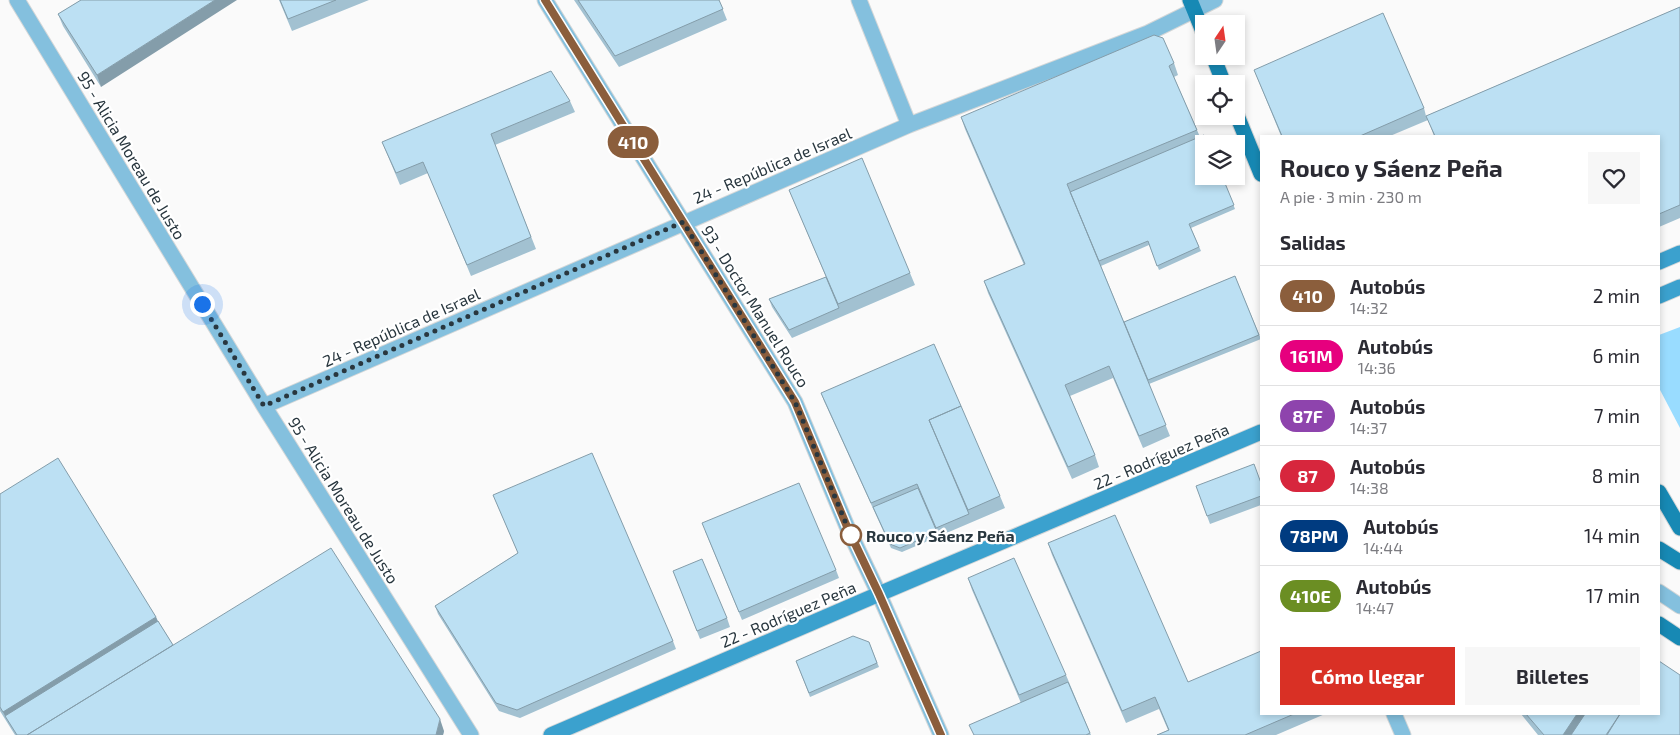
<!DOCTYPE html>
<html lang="es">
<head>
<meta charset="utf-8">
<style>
  :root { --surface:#fff; --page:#f7f7f7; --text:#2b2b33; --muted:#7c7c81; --line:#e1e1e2; --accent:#d93025 }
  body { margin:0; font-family:"Exo 2",sans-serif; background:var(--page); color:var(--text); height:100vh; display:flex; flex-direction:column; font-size:19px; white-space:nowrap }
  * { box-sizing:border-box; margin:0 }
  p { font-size:16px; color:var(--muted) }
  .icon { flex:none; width:28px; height:28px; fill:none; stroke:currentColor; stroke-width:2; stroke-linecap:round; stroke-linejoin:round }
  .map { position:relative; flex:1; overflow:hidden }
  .side { position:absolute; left:1260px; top:135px; width:400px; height:580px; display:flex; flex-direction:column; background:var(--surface); border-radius:0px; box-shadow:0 2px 8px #0003 }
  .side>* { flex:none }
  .badge { padding:0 10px; border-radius:16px; font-size:18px; line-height:32px }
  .needle { width:32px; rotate:13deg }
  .tools { position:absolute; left:1195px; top:15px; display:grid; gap:10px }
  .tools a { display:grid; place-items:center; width:50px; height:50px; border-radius:0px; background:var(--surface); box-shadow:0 2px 8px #0003; font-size:25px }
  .you { position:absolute; width:25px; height:25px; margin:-12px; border:4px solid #fff; border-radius:50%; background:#1a73e8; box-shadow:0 0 0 8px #1a73e833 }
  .map>.badge { position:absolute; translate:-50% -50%; box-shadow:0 0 0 2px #fff }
  h2 { padding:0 20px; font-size:19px; line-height:45px }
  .round { display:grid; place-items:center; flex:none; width:52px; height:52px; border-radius:0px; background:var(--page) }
  .overview { display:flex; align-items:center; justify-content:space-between; height:85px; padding:0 20px }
  h1 { font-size:24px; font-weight:700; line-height:38px }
  .cta { display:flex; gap:10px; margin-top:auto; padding:10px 20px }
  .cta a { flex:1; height:58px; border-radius:0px; background:var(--accent); color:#fff; font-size:20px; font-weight:700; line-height:58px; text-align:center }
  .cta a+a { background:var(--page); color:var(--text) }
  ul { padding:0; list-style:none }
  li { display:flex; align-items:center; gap:15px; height:60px; padding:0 20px; border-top:1px solid var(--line) }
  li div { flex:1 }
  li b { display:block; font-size:19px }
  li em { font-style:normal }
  li .badge { min-width:55px; font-weight:700; text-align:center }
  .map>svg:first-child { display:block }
</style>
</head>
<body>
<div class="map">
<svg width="1680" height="735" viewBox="0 0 1680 735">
  <rect width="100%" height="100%" fill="#fafafa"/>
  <path fill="#99dcff" d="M1680 327V428L1659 388V335Z"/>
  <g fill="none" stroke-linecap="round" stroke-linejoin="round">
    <g stroke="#d4d7d8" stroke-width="17">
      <path id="lane" d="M1659 592 1680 606"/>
    </g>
    <g stroke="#d4d7d8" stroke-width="17">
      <path id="street" d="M17 0 264 406 471 735
        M545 0 795 402 848 529 879 594 941 735
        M859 0 909 125
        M264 406 909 125 1148 33 1215 0
        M1394 714 1403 735"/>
    </g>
    <g stroke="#d4d7d8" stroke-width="17">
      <path id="secondary" d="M1659 262 1680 253
        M1659 296 1680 287
        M551 735 879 594 1261 432"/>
    </g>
    <g stroke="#d4d7d8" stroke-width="17">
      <path id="primary" d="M1190 0 1204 34
        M1213 56 1224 84
        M1236 113 1261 174
        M1659 492 1680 528
        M1659 549 1680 562
        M1659 624 1680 638"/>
    </g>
    <use href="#lane" stroke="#84c0de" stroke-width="15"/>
    <use href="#street" stroke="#84c0de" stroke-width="15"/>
    <use href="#secondary" stroke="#3ba1ce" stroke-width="15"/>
    <use href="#primary" stroke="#1789b4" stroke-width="15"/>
  </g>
  <path fill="#a2c1d1" d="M81 0 101 87 63 26 58 14Z
    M279 0H369L292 31Z
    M574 0H719L727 20 619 67Z
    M1680 7V218L1659 227V136H1434L1428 120 1390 136H1281L1254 70 1424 108 1426 116Z
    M1174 63 1178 75 1174 77 1200 137 1222 176 1235 209 1191 228 1201 251 1159 270 1149 245 1101 266 1124 322 1235 276 1261 339 1149 384 1170 436 1143 448 1113 378 1070 396 1095 455 1099 467 1072 479 988 293 984 281 1024 265 965 129 961 117Z
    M570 101 575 112 495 145 536 249 471 276 428 173 400 185 382 142Z
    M789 190 910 273 915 285 792 338 772 307 769 299 826 277Z
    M821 393 1000 496 1005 508 902 552 891 548 824 401Z
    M1261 483V505L1210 524 1196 486Z
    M0 494 156 617 158 621 173 645 444 731 443 735H15L0 711Z
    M493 495 673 641 676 649 520 718 499 711 438 614 435 606 518 553Z
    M705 531 836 570 839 578 742 620Z
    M1048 543 1188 682 1261 714H1325L1276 735H1157L1168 730 1159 709 1126 723 1052 555Z
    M673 571 727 618 730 627 700 639Z
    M968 578 1066 675 1091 735H973L1021 703 972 590Z
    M869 642 879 667 810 697 796 661Z
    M1521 714H1659L1680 735H1538Z"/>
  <path fill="#849daa" d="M215 0H237L101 87 97 75Z
    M156 617 159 625 5 716 3 712Z
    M1577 714H1589L1575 735H1563Z
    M440 719 444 731 443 735H436Z"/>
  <path fill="#bce0f3" stroke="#849daa" d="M81 0H215L97 75 58 14Z
    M280 0H336L288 19Z
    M578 0H719L723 9 615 56Z
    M1680 7V205L1659 214V136H1435L1426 116Z
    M1383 13 1424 108 1360 136H1282L1254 70Z
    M1154 35 1163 38 1174 63 1169 66 1197 130 1067 184 1166 425 1139 436 1109 366 1065 385 1095 455 1068 467 984 281 1025 264 961 117Z
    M551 71 570 101 491 134 531 237 467 265 423 162 396 173 382 142Z
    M1204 135 1208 144H1204V176H1222L1234 205 1189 224 1199 247 1157 266 1148 241 1099 261 1070 192Z
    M862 158 910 273 838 304 789 190Z
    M1235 276 1259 335 1148 380 1124 322Z
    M826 277 839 308 789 330 769 299Z
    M934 344 961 406 929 420 969 514 936 528 917 484 871 503 821 393Z
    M961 406 1000 496 968 510 929 420Z
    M592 453 673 641 517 710 496 703 435 606 518 553 493 495Z
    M58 458 156 617 3 712 0 707V494Z
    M1254 464 1261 483V496L1207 516 1196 486Z
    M799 483 836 570 739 612 702 523Z
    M918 488 937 532 900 548 890 544 873 507Z
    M1115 515 1188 682 1261 651V714H1294L1245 735H1157L1169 730 1155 697 1122 711 1048 543Z
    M331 548 440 719 436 735H27Z
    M1014 558 1066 675 1019 695 968 578Z
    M702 559 727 618 697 631 673 571Z
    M158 621 173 645 27 735H17L5 716Z
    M853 636 869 642 877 663 809 693 796 661Z
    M1659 661 1680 675V735H1607L1620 714H1659Z
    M1068 682 1090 733 1086 735H974L969 725Z
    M1526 714H1577L1563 735H1544Z
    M1585 714H1620L1606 735H1571Z"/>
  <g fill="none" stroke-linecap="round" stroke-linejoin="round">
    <g stroke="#fff" stroke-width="11">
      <path id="line" d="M545 0 795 402 848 529 879 594 941 735"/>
    </g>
    <use href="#line" stroke="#8b5e3c" stroke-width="8"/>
    <path stroke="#29373f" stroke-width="5" stroke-dasharray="0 9" d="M202 304 264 406 683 222 795 402 853 540 851 535"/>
  </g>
  <circle fill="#fff" stroke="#8b5e3c" stroke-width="2.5" cx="851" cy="535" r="10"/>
  <g text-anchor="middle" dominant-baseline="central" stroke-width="4.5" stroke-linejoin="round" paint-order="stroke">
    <g font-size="16" fill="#29373f" stroke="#fff">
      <text transform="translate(132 155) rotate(59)">95 - Alicia Moreau de Justo</text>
      <text transform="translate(772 165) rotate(-23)">24 - República de Israel</text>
      <text transform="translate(756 306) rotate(58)">93 - Doctor Manuel Rouco</text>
      <text transform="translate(401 327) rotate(-24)">24 - República de Israel</text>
      <text transform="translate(1161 456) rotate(-23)">22 - Rodríguez Peña</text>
      <text transform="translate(344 500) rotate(58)">95 - Alicia Moreau de Justo</text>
      <text transform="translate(788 614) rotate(-23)">22 - Rodríguez Peña</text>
    </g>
    <g font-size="16" font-weight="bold" fill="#29373f" stroke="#fff" text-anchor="start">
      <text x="866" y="535">Rouco y Sáenz Peña</text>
    </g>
  </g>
</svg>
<div class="tools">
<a><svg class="needle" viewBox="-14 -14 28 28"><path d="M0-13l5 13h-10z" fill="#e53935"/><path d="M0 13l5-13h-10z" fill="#7c7c81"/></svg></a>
<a><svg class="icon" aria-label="locate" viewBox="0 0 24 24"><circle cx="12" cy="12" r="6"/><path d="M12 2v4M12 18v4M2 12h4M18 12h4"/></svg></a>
<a><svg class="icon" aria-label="layers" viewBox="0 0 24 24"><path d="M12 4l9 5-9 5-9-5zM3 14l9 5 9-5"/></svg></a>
</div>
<div class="you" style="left:202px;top:304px"></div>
<b class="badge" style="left:633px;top:142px;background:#8b5e3c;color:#fff">410</b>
<section class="side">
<div class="overview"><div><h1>Rouco y Sáenz Peña</h1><p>A pie · 3 min · 230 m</p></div><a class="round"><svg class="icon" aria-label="heart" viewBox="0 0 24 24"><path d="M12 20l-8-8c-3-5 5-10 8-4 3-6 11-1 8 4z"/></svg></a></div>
<h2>Salidas</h2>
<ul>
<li><span class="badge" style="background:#8b5e3c;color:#fff">410</span><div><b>Autobús</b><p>14:32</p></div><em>2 min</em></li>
<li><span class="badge" style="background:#e6007e;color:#fff">161M</span><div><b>Autobús</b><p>14:36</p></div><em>6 min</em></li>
<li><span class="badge" style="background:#8e44ad;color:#fff">87F</span><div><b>Autobús</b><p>14:37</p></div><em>7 min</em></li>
<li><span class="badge" style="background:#d7263d;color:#fff">87</span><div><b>Autobús</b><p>14:38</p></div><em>8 min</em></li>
<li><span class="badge" style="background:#003b80;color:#fff">78PM</span><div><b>Autobús</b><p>14:44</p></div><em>14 min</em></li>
<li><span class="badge" style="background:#6b8e23;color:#fff">410E</span><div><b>Autobús</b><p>14:47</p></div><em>17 min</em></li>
</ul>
<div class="cta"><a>Cómo llegar</a><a>Billetes</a></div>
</section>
</div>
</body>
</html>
